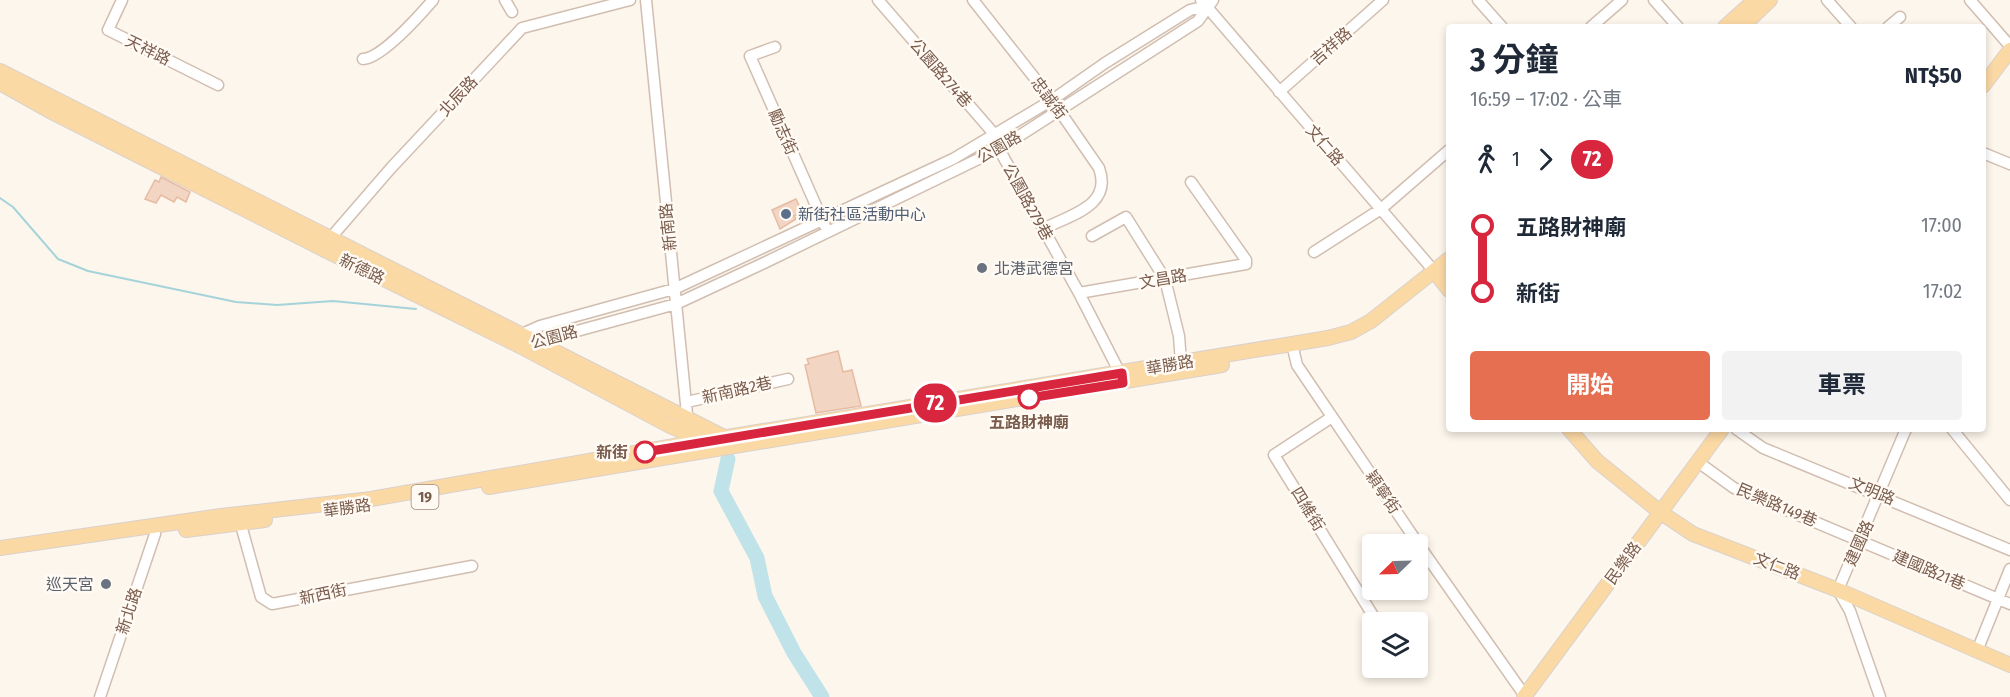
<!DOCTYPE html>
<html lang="zh-TW">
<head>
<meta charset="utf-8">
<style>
  :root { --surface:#fff; --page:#f2f2f3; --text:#1f2937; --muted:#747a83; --accent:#e76f51 }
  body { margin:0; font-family:"Fira Sans Condensed","Noto Sans TC",sans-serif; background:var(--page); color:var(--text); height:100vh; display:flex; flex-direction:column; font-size:22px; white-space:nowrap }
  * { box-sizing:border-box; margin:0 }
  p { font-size:20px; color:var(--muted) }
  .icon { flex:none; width:33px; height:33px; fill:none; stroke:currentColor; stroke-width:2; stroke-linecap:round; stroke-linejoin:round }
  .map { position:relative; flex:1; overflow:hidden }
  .drawer { position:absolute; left:1446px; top:24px; width:540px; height:408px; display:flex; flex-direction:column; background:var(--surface); border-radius:6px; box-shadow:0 3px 9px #0003 }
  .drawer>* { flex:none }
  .badge { padding:0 12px; border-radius:20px; font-size:21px; line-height:39px }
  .needle { width:39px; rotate:247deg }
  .fabs { position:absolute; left:1362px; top:534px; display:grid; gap:12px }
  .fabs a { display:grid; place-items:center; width:66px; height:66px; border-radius:6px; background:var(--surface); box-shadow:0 3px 9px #0003; font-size:30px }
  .map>.badge { position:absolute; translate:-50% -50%; box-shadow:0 0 0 3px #fff }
  .legs { display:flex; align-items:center; gap:9px; height:66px; padding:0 24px; font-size:20px }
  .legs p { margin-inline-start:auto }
  .headline { display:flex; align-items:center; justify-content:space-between; height:102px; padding:0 24px }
  h1 { font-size:33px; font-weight:700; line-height:45px }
  .action { display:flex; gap:12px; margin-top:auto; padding:12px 24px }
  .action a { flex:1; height:69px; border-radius:6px; background:var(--accent); color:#fff; font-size:24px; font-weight:700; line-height:69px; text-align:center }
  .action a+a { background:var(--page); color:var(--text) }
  ul { padding:0 24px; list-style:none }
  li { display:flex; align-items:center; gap:21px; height:66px; font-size:22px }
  li i { display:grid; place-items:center; width:9px; height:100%; margin:0 8px; background:currentColor }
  li i::after { content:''; width:15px; height:15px; margin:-8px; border:4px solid; border-radius:50%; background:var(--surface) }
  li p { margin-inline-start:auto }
  li:first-child i { background:linear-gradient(#0000 50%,currentColor 0) }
  li:last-child i { background:linear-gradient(currentColor 50%,#0000 0) }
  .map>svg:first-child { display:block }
</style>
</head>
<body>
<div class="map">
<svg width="2010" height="697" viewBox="0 0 2010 697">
  <rect width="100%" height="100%" fill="#fdf6ec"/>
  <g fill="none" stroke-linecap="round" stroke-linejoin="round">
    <path stroke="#a5d3da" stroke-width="2" d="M0 198 13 207 58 259 88 271 236 302 277 305 333 301 416 309"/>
    <path stroke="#bfe3e8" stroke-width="15" d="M728 459 721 491 757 558 765 596 794 653 822 697"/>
  </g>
  <path fill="#f3d5c3" stroke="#e6bba3" stroke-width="1.5" d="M161 177 190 192 186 202 177 197 174 202 161 195 156 203 145 199 155 180 159 182Z
    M796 199 802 212 794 216 796 219 780 229 772 210Z
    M838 351 843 372 852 370 861 406 816 413 805 365 809 364 807 359Z"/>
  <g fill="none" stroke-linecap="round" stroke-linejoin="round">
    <g stroke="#d1beb0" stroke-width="13">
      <path id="minor" d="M122 0 108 30 218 85
        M505 0 512 12
        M646 0 688 424
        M878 0 995 135 999 149 1079 293 1122 377
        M973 0 1052 100 1099 168C1113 206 1070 215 1043 229
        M1201 0 1434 271
        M1478 0 1502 27
        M1654 0 1678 27
        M1827 0 1851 27
        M1970 0 2010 46
        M1591 27 1622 0
        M1888 27 1900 17
        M775 47 750 56 825 226
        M363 59C382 58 420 15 433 0
        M1279 92 1383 0
        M1983 153 2010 164
        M1092 236 1126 217 1165 279 1179 336 1181 362
        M327 242 391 168 522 28 630 0
        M1314 252 1381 209 1449 150
        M1079 293 1246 264V260L1191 182
        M521 341 522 334 540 326 674 289 953 159 1052 100 1105 63 1190 10 1206 6
        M533 343 676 304 764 263 999 149 1198 21 1213 0
        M1292 344 1297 365 1421 548 1525 696
        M687 402 788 379
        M1332 417 1274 455 1377 622
        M1736 429 1763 448 2010 550
        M1952 429 2010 500
        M1698 462 1734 488 2010 604
        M239 518 261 597 272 604 472 566
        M1977 651 2010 569
        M100 697 155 534 154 525
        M1880 697 1850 611 1838 590 1906 429"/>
    </g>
    <g stroke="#dad1cd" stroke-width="16">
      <path id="major" d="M1725 27 1755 0
        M1742 27 1770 0
        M0 71 724 437
        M0 83 50 111 323 249 520 346 670 426 707 442
        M1983 86 2010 50
        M1434 271 1449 290
        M1569 429 1597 461 1660 512 1693 534 1838 590 2010 665
        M489 487 1222 365
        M186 530 265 520
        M0 548 221 516 371 499 703 441 1328 338 1351 332 1371 321 1449 259
        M1524 697 1722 429"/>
    </g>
    <use href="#minor" stroke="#fff" stroke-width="10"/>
    <use href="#major" stroke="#fbd9a5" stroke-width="14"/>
  </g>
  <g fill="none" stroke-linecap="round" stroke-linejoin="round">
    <g stroke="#fff" stroke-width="14">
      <path id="line-1" d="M645 452 1122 373 1123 383 1029 398"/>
    </g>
    <use href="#line-1" stroke="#d7263d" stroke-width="9"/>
  </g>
  <circle fill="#5c6f8a" stroke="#fffaf3" stroke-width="2" cx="786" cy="214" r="6"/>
  <g fill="#6b7280" stroke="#fffaf3" stroke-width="2">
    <circle cx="982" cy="268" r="6"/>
    <circle cx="106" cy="584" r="6"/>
  </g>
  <g fill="#fff" stroke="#d7263d" stroke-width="3">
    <circle cx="1029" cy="398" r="10"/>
    <circle cx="645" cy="452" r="10"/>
  </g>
  <g text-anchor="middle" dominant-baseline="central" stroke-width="5" stroke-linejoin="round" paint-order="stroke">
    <rect fill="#fffaf3" stroke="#a28b7f" stroke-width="1.5" x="411.5" y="485" width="27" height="24" rx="4.5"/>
    <g font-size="15" font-weight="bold" fill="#7a5c4d">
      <text x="425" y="497">19</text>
    </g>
    <g font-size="16" fill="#7a5c4d" stroke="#fffaf3">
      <text transform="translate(1331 46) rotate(-41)">吉祥路</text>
      <text transform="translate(148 50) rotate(26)">天祥路</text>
      <text transform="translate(941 73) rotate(49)">公園路274巷</text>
      <text transform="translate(458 96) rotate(-47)">北辰路</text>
      <text transform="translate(1049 98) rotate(53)">忠誠街</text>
      <text transform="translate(783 132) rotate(66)">勵志街</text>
      <text transform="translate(1325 145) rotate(49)">文仁路</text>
      <text transform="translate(999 147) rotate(-30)">公園路</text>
      <text transform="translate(1028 202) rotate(61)">公園路279巷</text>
      <text transform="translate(668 227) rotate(-96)">新南路</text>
      <text transform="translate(362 269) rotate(26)">新德路</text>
      <text transform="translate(1163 279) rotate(-10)">文昌路</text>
      <text transform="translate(554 337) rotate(-15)">公園路</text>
      <text transform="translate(1170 365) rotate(-10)">華勝路</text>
      <text transform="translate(737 390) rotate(-13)">新南路2巷</text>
      <text transform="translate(1872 491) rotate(22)">文明路</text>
      <text transform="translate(1383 492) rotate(56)">穎寧街</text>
      <text transform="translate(1777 505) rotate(23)">民樂路149巷</text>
      <text transform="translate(347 508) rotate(-8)">華勝路</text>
      <text transform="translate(1308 509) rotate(58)">四維街</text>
      <text transform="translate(1859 543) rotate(-66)">建國路</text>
      <text transform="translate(1623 563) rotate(-54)">民樂路</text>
      <text transform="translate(1777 566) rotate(21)">文仁路</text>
      <text transform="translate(1929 570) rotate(23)">建國路21巷</text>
      <text transform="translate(323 594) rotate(-12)">新西街</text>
      <text transform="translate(129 611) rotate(-72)">新北路</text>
    </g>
    <g font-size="16" fill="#4e5e75" stroke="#fffaf3" text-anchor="start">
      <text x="798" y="214">新街社區活動中心</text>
    </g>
    <g font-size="16" fill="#5b616d" stroke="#fffaf3" text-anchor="start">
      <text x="994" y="268">北港武德宮</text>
      <text x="94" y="584" text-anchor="end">巡天宮</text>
    </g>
    <g font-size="16" font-weight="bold" fill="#7a5c4d" stroke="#fffaf3">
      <text x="1029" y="422">五路財神廟</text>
      <text x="628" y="452" text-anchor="end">新街</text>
    </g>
  </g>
</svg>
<div class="fabs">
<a><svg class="needle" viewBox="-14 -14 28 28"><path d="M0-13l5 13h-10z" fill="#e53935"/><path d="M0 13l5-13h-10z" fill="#747a83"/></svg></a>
<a><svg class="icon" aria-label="layers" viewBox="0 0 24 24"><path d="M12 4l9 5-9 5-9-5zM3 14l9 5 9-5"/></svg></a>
</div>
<b class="badge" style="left:935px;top:403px;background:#d7263d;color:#fff">72</b>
<section class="drawer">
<div class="headline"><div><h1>3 分鐘</h1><p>16:59 – 17:02 · 公車</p></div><b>NT$50</b></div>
<div class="legs"><svg class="icon" aria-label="walk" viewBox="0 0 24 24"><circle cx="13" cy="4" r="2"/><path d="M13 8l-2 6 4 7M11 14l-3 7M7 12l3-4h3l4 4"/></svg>1<svg class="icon" aria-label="forward" viewBox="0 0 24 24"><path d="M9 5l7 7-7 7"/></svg><b class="badge" style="background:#d7263d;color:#fff">72</b></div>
<ul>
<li><i style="color:#d7263d"></i><b>五路財神廟</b><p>17:00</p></li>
<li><i style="color:#d7263d"></i><b>新街</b><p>17:02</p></li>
</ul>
<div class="action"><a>開始</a><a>車票</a></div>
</section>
</div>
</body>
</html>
